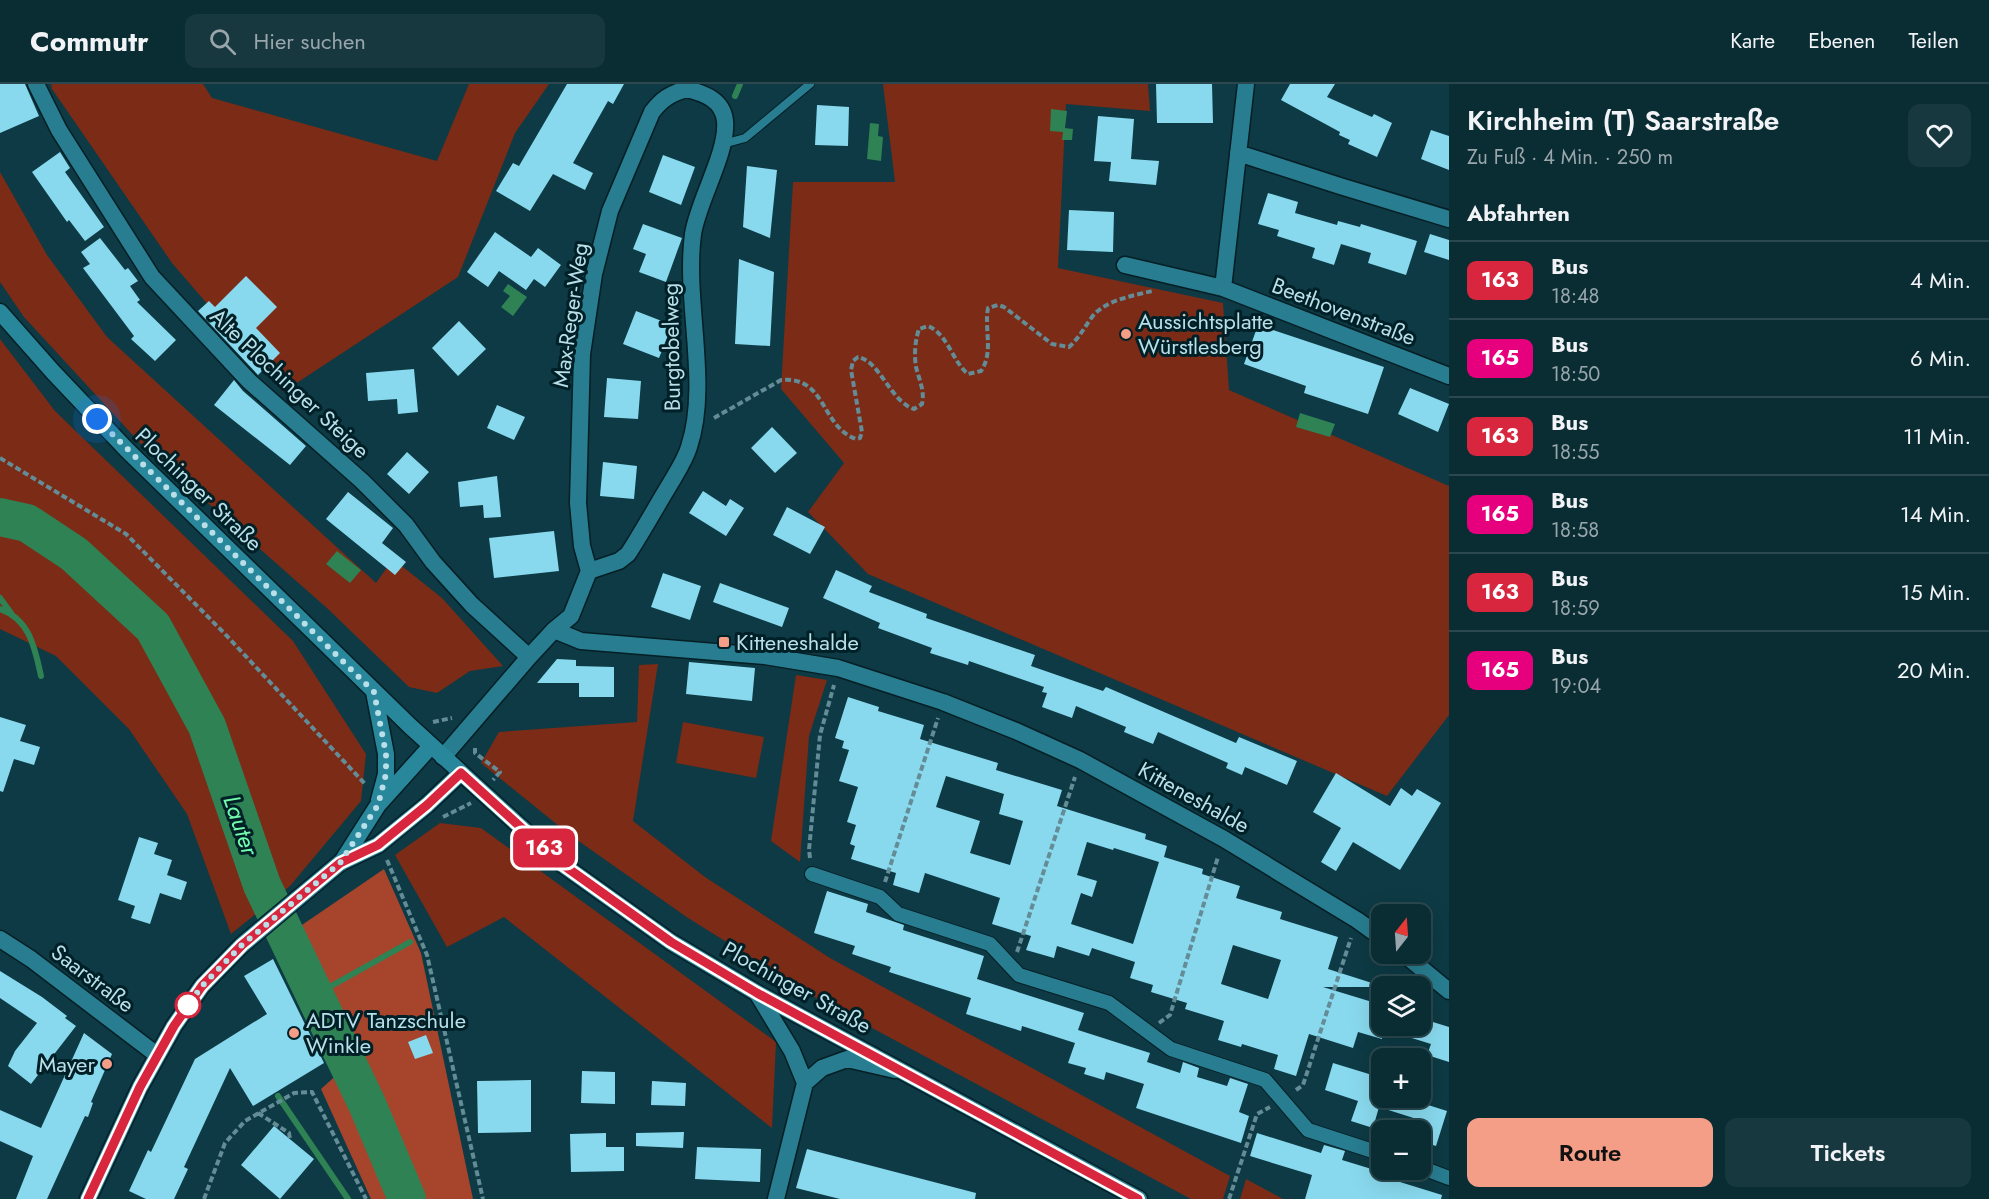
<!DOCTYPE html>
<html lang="de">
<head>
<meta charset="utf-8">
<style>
  :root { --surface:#0a2c33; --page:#18383f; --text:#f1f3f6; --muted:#99a7ac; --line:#2a484e; --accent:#f49e87 }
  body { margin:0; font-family:Jost,sans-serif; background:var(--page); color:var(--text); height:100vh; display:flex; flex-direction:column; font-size:22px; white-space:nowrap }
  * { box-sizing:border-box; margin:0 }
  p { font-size:20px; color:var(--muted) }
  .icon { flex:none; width:33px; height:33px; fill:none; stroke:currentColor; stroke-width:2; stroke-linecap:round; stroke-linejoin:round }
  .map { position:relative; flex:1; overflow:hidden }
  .drawer { display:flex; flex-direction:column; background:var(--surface); width:540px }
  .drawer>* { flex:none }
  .badge { padding:0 12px; border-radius:9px; font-size:21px; line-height:39px }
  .needle { width:39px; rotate:17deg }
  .buttons { position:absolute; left:1371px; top:820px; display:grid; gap:12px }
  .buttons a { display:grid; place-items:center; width:60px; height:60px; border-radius:12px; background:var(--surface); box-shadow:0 6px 24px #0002,0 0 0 2px var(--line); font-size:30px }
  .you { position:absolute; width:30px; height:30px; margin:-15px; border:4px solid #fff; border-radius:50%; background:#1a73e8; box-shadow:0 0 0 9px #1a73e833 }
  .map>.badge { position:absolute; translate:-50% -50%; box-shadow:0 0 0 3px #fff }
  h2 { padding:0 18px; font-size:22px; line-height:54px }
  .round { display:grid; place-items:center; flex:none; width:63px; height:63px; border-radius:12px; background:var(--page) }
  .headline { display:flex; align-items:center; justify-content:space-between; height:102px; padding:0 18px }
  h1 { font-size:28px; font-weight:600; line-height:45px }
  .cta { display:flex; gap:12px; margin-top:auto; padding:12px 18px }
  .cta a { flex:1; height:69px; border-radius:12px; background:var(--accent); color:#111; font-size:24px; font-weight:600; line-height:69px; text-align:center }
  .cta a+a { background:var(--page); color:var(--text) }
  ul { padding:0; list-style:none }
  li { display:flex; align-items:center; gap:18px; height:78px; padding:0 18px; border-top:2px solid var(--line) }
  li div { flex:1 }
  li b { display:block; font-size:22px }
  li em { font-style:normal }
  li .badge { min-width:66px; font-weight:700; text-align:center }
  header { display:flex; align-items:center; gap:36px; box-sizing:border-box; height:84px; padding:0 30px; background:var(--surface); border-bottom:2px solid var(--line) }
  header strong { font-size:28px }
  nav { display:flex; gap:33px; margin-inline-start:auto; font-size:21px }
  .search { width:420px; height:54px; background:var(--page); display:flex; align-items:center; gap:15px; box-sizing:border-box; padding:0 21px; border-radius:12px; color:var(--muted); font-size:22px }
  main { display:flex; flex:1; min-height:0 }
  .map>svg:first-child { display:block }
</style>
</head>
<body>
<header>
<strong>Commutr</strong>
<div class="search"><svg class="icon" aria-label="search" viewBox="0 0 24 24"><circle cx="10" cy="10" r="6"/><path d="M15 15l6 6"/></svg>Hier suchen</div>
<nav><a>Karte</a><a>Ebenen</a><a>Teilen</a></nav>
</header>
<main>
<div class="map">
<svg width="1449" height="1115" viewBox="0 0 1449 1115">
  <rect width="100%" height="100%" fill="#0d3a44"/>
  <path fill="#7b2b16" d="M51 0H203L212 14 437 77 469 0H549L515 49 458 193 283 308 172 179 52 5Z
    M883 0H1148L1150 27 1066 20 1058 184 1223 219 1229 306 1449 402V631L1387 712 868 490 808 428 844 379 781 305 793 98H895Z
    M0 88 47 171 107 253 376 499 393 475 442 514 503 582 470 587 437 609 409 603 328 525 141 360 24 233 0 198Z
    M0 255 55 327 293 557 366 670 361 717 290 802 231 850 187 730 129 645 56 572 0 545Z
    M658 580 633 737 705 793 830 874 1230 1092 1223 1115H1191L818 915 688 834 570 751 481 679 499 648 637 638 639 581Z
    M796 591 827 596 809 652 800 778 771 757Z
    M683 638 764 653 756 694 676 679Z
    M440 739 481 744 776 958 772 1044 504 833 447 863 395 771Z
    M1246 1095 1283 1115H1240Z"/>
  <path fill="#a7452c" d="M384 785 421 869 473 1115H371L321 1005 340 988 277 858Z"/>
  <path fill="#2f8254" d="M1051 25 1067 27 1065 44 1073 45 1072 56H1062L1063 48 1050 47Z
    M870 39 879 40 878 52 883 53 881 77 867 75Z
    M508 200 527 213 513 232 501 223 510 212 503 207Z
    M1300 329 1335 340 1330 353 1296 343Z
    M337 467 361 486 350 499 326 480Z"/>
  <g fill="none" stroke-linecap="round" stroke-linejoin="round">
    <path stroke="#2f8254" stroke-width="6" d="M735 12 740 0
      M0 514 11 529
      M0 525C30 535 35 565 41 592
      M315 911 410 858
      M278 1012 348 1115"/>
    <path stroke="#2f8254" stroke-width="38" d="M0 433 27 439 74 470 153 543 207 642 262 801 367 1020 407 1115"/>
  </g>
  <path fill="#89d9ee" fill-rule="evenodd" d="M0 0H25L39 32 0 49Z
    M567 0H624L613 20 608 17 573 79 593 89 585 106 553 90 530 127 496 107 513 79 519 82Z
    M1156 0H1212L1213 39H1157Z
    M1290 0H1335L1327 13 1372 33 1374 30 1392 39 1377 73 1348 60 1350 56 1339 51 1340 48 1281 16Z
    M817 21 849 23 848 62 815 61Z
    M1098 32 1134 35 1131 75 1159 77 1156 101 1109 97 1111 78 1094 77Z
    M1431 46 1449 52V86L1421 75Z
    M60 68 70 84 65 88 104 143 85 157 69 136 67 138 32 88Z
    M663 71 695 83 681 121 649 108Z
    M747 82 777 86 770 154 743 143Z
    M1268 109 1298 118 1295 129 1337 141 1338 137 1360 143 1361 140 1417 157 1406 191 1368 179 1371 169 1341 160 1334 181 1312 174 1315 164 1277 152 1279 146 1258 140Z
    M1069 126 1114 128 1113 168 1067 166Z
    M643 140 682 154 666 198 639 188 646 170 633 165Z
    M495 148 531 173 538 164 561 181 545 203 534 195 526 206 499 187 488 203 467 188Z
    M1430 150 1449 156V176L1424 168Z
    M100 154 125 186 128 184 138 197 130 202 140 216 137 218 176 256 155 277 131 255 134 252 83 184 90 180 81 168Z
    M739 175 774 188 770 262 735 260Z
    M246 192 277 223 256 244 280 269 258 291 198 227 209 217 215 223Z
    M636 227 672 241 659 274 623 260Z
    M459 237 486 265 458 292 432 264Z
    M1258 241 1384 283 1368 330 1304 309 1306 302 1244 280Z
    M414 285 418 328 398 330 397 315 368 317 366 289Z
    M607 294 641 297 638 335 604 333Z
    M234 296 243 307 306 362 290 381 214 321Z
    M1410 304 1449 320 1438 348 1398 330Z
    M497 321 525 333 514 356 487 344Z
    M772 343 797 369 775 389 751 364Z
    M407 368 429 388 409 410 387 390Z
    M603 378 637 382 634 415 600 412Z
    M497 392 501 433 484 434 483 421 460 423 458 398Z
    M703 407 726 422 730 415 744 424 726 452 689 429Z
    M348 408 393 444 382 459 406 478 395 491 326 435Z
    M787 423 825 443 810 470 773 451Z
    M554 447 559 487 494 494 489 454Z
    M836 486 872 502 869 508 927 530 926 534 1035 571 1031 582 1103 607 1106 603 1236 659 1239 653 1297 677 1287 701 1245 683 1242 691 1226 684 1228 679 1158 648 1153 660 1124 648 1126 643 1076 622 1072 634 1042 623 1047 609 1042 608 1044 603 969 577 968 581 930 569 932 564 878 544 880 539 823 514Z
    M663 489 701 502 690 536 651 523Z
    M720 499 789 524 782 543 713 518Z
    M557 575 576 576V582L614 583V613H579V599H537Z
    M689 578 755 584 752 617 686 610Z
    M848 613 879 623 878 627 924 641 920 655 998 679 996 686 1062 706 1057 722 1146 750 1145 755 1167 762 1164 773 1203 785 1202 790 1240 802 1236 814 1282 828 1280 835 1338 853 1328 885 1372 899 1371 903H1323L1382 921V955L1358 948 1353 964 1309 950 1296 992 1274 985 1278 971 1242 960 1241 963 1218 956 1224 937 1185 925 1187 919 1151 908 1153 901 1130 894 1135 878 1092 864 1089 872 1057 862 1054 874 1026 866 1031 852 992 840 1000 814 925 789 919 809 893 801 896 789 851 775 855 762 850 760 856 741 847 738 858 703 839 697 849 666 842 664 844 657 835 654ZM946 692 1004 710 999 730 1023 737 1010 781 970 769 980 737 936 723ZM1087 758 1113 766 1114 764 1159 778 1133 860 1071 840 1081 809 1092 813 1097 797 1077 791ZM1233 861 1281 876 1268 915 1221 900Z
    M0 633 26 641 20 657 40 663 34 681 14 675 3 708 0 707Z
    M1336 689 1390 722 1401 704 1412 712 1417 705 1441 719 1400 786 1353 758 1336 787 1321 778 1341 744 1313 728Z
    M139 753 158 759 154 770 172 776 167 791 187 798 181 816 160 809 150 840 131 834 135 822 118 816Z
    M827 807 868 820 866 828 904 841 903 846 984 872 977 895 1084 929 1078 946 1150 969 1147 978 1180 989 1183 978 1199 984 1197 993 1227 1002 1230 994 1248 1000 1239 1028 1249 1032 1241 1059 1136 1024 1144 1000 1106 988 1104 996 1084 990 1086 984 1068 979 1075 959 1022 942 1021 947 966 930 971 914 889 888 891 883 852 870 855 862 814 849Z
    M273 875 324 979 253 1022 230 984 184 1083 188 1085 174 1115H146L129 1107 148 1066 151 1068 195 975 267 930 244 892Z
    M0 887 42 913 67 932 65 934 76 942 31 1000 8 982 15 967 37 939 0 914Z
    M1420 934 1449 943V978L1427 971 1431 960 1386 946 1387 942H1420Z
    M84 949 112 970 91 1018 93 1019 88 1033 85 1032 47 1115H16L33 1072 0 1057V1026L41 1044Z
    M426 951 433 969 415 975 408 958Z
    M1333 979 1382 994V1014H1406L1447 1027 1436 1062 1420 1057V1046L1423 1037 1379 1023 1373 1044 1351 1037 1358 1017 1325 1006Z
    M582 987 615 988V1020L581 1019Z
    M531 996V1048L478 1049 477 997Z
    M652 997 686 999 685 1022 651 1021Z
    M274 1042 314 1075 280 1115 241 1081Z
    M684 1048 683 1064 636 1062V1049Z
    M606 1049V1063H624V1087L571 1088 570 1050Z
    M1257 1049 1321 1069 1324 1061 1345 1067 1342 1076 1388 1090 1387 1094 1442 1111 1441 1115H1305L1312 1091 1250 1072Z
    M697 1063 761 1065 760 1098 695 1095Z
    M807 1065 976 1109 975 1115H840L796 1104Z"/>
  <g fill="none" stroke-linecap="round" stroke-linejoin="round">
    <g stroke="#051f25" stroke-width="10">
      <path id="service" d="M723 60 745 54 810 0"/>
    </g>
    <g stroke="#051f25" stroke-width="16">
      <path id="pedestrian" d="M812 790 880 813 898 830 990 860 1019 891 1109 919 1171 965 1265 996 1308 1046 1382 1070
        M1420 1083 1449 1094"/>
    </g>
    <g stroke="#051f25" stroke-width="19">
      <path id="minor" d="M36 0 59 46 152 193 249 297 362 397 406 441 433 478 472 521 529 573
        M1246 0 1223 204 1449 292
        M686 5C704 9 723 16 725 37 728 68 698 117 693 150 684 217 710 300 689 363 685 376 677 388 670 400 656 423 643 447 628 470L619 477 589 487 582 462 578 419 582 270 594 190 610 127 652 28C662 15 670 10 686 5Z
        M1238 69 1340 102 1449 135
        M1125 181 1223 204
        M554 546 581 557 765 572 838 584 943 618 1016 647 1080 676 1224 755 1357 836 1382 854
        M443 673 529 573 554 546 571 532 589 487
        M0 855 31 875 157 971
        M1404 870 1449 907
        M757 909 792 967 805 999
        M776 1115 805 999 822 984 847 975 895 986"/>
    </g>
    <g stroke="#051f25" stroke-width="19">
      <path id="secondary" d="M0 228 53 288 127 366 410 642 559 778 671 858 757 909 1139 1115
        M374 608 386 670V690L379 716
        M341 779 378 721 431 662
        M88 1115 140 1003 174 942 202 902 242 861 340 779 378 761 427 721 461 689"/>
    </g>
    <path stroke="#638c96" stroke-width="4" stroke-dasharray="6 3" stroke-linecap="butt" d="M714 334 781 296C827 292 820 342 856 355L860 354 862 348 851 286 853 277 858 273C880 277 890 317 914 325L922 320C925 307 919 295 916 283 914 271 915 257 919 245L928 242C948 250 952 277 968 290L981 287C994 268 984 246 988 224L998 221 1004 223 1052 260 1069 263C1079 254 1084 244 1092 233 1105 216 1132 212 1152 207
      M0 374 126 450 225 550 366 701
      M433 638 452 634
      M475 664V669L500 688 493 696
      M443 733 471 719
      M810 774 809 766 820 651 834 601
      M387 776 427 871 483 1115
      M885 798 938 634
      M1017 868 1075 693
      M1159 939 1170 931 1218 773
      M1296 1006 1303 1001 1351 854
      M258 1029 289 1049 290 1055
      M204 1115 225 1059 245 1037 294 1009 312 1008 366 1115
      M1229 1115 1257 1030 1270 1023"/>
    <use href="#service" stroke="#287d90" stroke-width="8"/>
    <use href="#pedestrian" stroke="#287d90" stroke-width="14"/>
    <use href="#minor" stroke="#287d90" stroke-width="16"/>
    <use href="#secondary" stroke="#29879c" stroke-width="16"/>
  </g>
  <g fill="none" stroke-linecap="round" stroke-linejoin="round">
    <g stroke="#fff" stroke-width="14">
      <path id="line" d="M88 1115 140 1003 174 942 202 902 242 861 340 779 378 761 427 721 461 689 559 778 671 858 757 909 1138 1115"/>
    </g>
    <use href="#line" stroke="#d7263d" stroke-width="9"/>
    <path stroke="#b9dfe9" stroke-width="6" stroke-dasharray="0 10.8" d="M97 335 374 608 386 670V690L378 721 340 779 242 861 202 902 188 921"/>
  </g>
  <g fill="#f49e87" stroke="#002028" stroke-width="2">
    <circle cx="1126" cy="250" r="6"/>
    <rect x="718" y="552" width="12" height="12" rx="3"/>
    <circle cx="294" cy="949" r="6"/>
    <circle cx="107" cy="980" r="6"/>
  </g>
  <circle fill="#fff" stroke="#d7263d" stroke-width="3" cx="188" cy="921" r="12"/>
  <g text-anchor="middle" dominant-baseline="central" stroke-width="6" stroke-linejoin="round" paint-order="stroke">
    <g font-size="22" fill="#b9dfe9" stroke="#002028">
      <text transform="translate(1344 227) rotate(21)">Beethovenstraße</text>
      <text transform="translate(570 231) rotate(-82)">Max-Reger-Weg</text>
      <text transform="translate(671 263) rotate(-91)">Burgtobelweg</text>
      <text transform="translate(290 299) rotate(43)">Alte Plochinger Steige</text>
      <text transform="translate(199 405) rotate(44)">Plochinger Straße</text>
      <text transform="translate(1194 713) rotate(29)">Kitteneshalde</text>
      <text transform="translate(93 894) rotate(37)">Saarstraße</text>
      <text transform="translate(797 903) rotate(29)">Plochinger Straße</text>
    </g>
    <g font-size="22" fill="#b9dfe9" stroke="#002028" text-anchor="start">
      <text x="1138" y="237">Aussichtsplatte<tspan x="1138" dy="25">Würstlesberg</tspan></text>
      <text x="736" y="558">Kitteneshalde</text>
      <text x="306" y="936">ADTV Tanzschule<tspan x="306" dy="25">Winkle</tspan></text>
      <text x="95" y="980" text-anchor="end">Mayer</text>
    </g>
    <g font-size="24" font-style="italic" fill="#72fcac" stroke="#002028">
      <text transform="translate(241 741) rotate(71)">Lauter</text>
    </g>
  </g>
</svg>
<div class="buttons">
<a><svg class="needle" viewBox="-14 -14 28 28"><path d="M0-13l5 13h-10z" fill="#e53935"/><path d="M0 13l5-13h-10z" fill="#99a7ac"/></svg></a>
<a><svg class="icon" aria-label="layers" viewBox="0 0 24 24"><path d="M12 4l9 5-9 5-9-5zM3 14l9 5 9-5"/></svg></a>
<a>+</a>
<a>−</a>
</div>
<div class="you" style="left:97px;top:335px"></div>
<b class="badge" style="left:544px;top:764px;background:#d7263d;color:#fff">163</b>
</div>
<section class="drawer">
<div class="headline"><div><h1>Kirchheim (T) Saarstraße</h1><p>Zu Fuß · 4 Min. · 250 m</p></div><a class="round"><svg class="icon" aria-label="heart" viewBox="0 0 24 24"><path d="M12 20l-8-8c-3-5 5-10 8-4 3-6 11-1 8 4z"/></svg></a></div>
<h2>Abfahrten</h2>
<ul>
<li><span class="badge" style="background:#d7263d;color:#fff">163</span><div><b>Bus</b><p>18:48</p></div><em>4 Min.</em></li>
<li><span class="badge" style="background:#e6007e;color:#fff">165</span><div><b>Bus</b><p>18:50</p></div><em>6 Min.</em></li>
<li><span class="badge" style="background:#d7263d;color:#fff">163</span><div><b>Bus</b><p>18:55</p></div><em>11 Min.</em></li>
<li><span class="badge" style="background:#e6007e;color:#fff">165</span><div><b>Bus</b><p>18:58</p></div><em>14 Min.</em></li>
<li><span class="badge" style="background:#d7263d;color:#fff">163</span><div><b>Bus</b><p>18:59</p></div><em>15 Min.</em></li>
<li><span class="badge" style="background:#e6007e;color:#fff">165</span><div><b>Bus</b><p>19:04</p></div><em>20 Min.</em></li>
</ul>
<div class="cta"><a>Route</a><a>Tickets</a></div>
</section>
</main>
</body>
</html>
